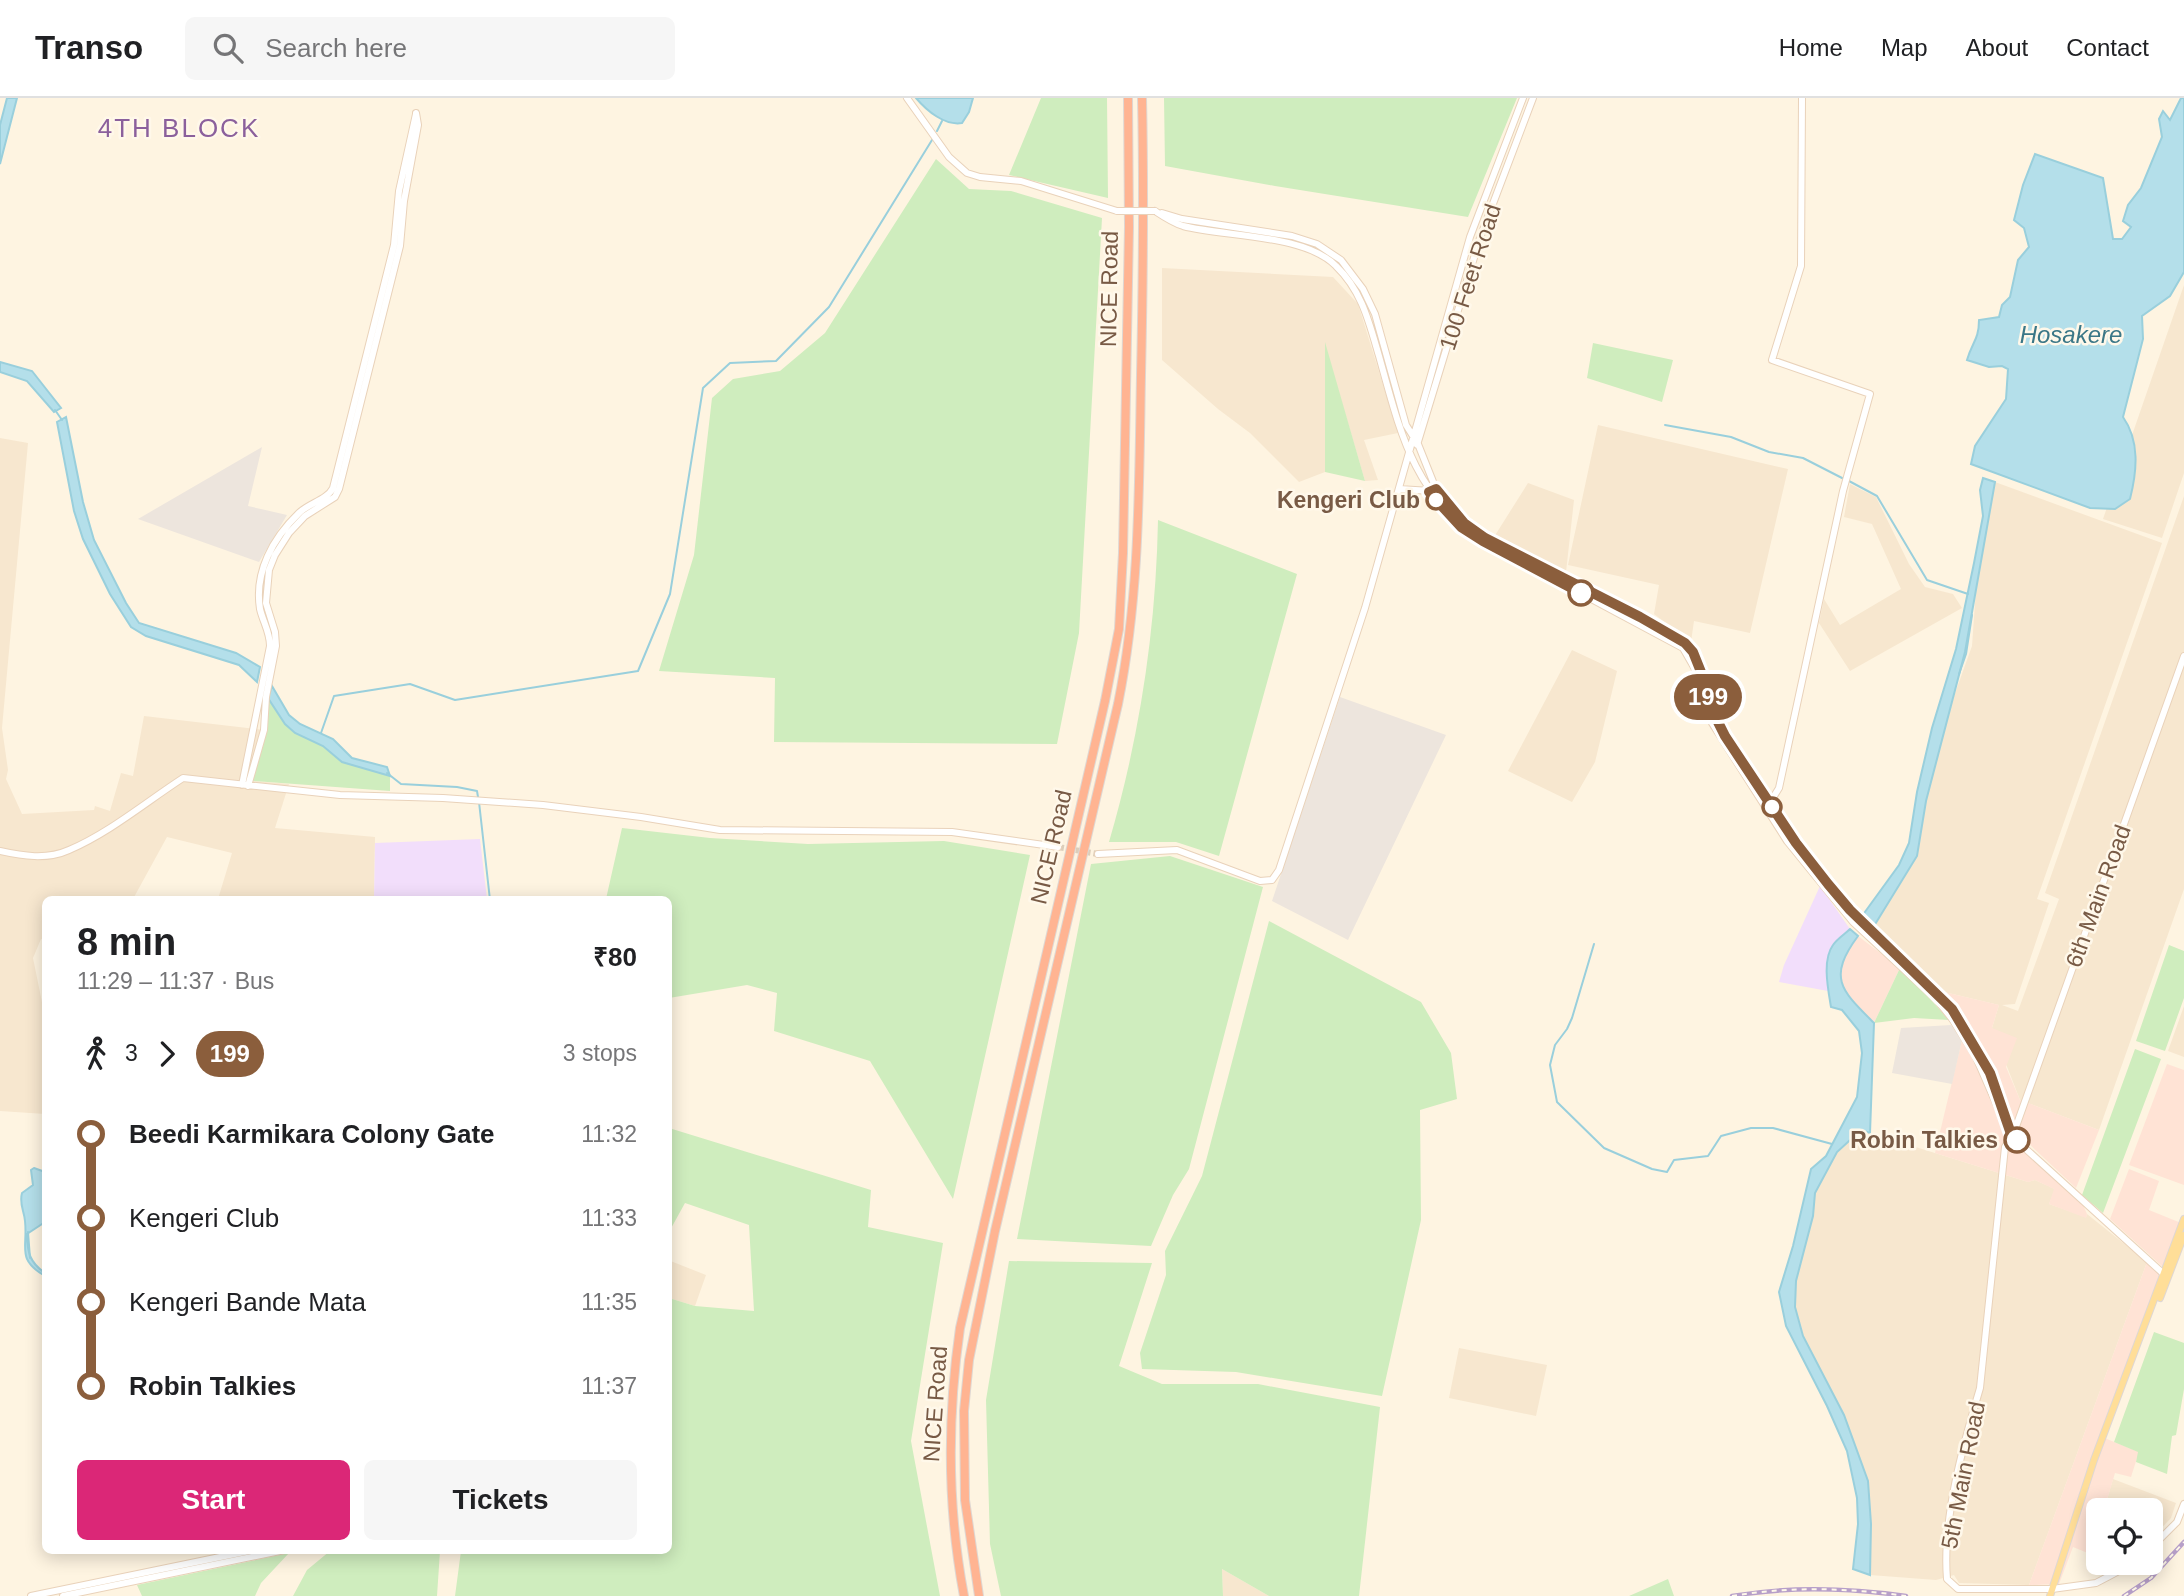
<!DOCTYPE html>
<html lang="en">
<head>
<meta charset="utf-8">
<style>
  :root { --surface:#fff; --page:#f6f6f6; --text:#202124; --muted:#757577; --line:#e0e0e0; --accent:#db2777 }
  body { margin:0; font-family:Helvetica,sans-serif; background:var(--page); color:var(--text); height:100vh; display:flex; flex-direction:column; font-size:26px; white-space:nowrap }
  * { box-sizing:border-box; margin:0 }
  p { font-size:23px; color:var(--muted) }
  .icon { flex:none; width:38px; height:38px; fill:none; stroke:currentColor; stroke-width:2; stroke-linecap:round; stroke-linejoin:round }
  .map { position:relative; flex:1; overflow:hidden }
  .side { position:absolute; left:42px; top:798px; width:630px; height:658px; display:flex; flex-direction:column; background:var(--surface); border-radius:10px; box-shadow:0 4px 18px #0003 }
  .side>* { flex:none }
  .badge { padding:0 14px; border-radius:23px; font-size:24px; line-height:46px }
  .tools { position:absolute; left:2086px; top:1400px; display:grid; gap:14px }
  .tools a { display:grid; place-items:center; width:77px; height:77px; border-radius:10px; background:var(--surface); box-shadow:0 4px 18px #0003; font-size:35px }
  .map>.badge { position:absolute; translate:-50% -50%; box-shadow:0 0 0 4px #fff }
  .legs { display:flex; align-items:center; gap:10px; height:77px; padding:0 35px; font-size:23px }
  .legs p { margin-inline-start:auto }
  .headline { display:flex; align-items:center; justify-content:space-between; height:119px; padding:0 35px }
  h1 { font-size:38px; font-weight:800; line-height:52px }
  .button { display:flex; gap:14px; margin-top:auto; padding:14px 35px }
  .button a { flex:1; height:80px; border-radius:10px; background:var(--accent); color:#fff; font-size:28px; font-weight:800; line-height:80px; text-align:center }
  .button a+a { background:var(--page); color:var(--text) }
  ul { padding:0 35px; list-style:none }
  li { display:flex; align-items:center; gap:24px; height:84px; font-size:26px }
  li i { display:grid; place-items:center; width:10px; height:100%; margin:0 9px; background:currentColor }
  li i::after { content:''; width:18px; height:18px; margin:-9px; border:5px solid; border-radius:50%; background:var(--surface) }
  li p { margin-inline-start:auto }
  li:first-child i { background:linear-gradient(#0000 50%,currentColor 0) }
  li:last-child i { background:linear-gradient(currentColor 50%,#0000 0) }
  header { display:flex; align-items:center; gap:42px; box-sizing:border-box; height:98px; padding:0 35px; background:var(--surface); border-bottom:2px solid var(--line) }
  header strong { font-size:33px }
  nav { display:flex; gap:38px; margin-inline-start:auto; font-size:24px }
  .search { width:490px; height:63px; background:var(--page); display:flex; align-items:center; gap:18px; box-sizing:border-box; padding:0 24px; border-radius:10px; color:var(--muted); font-size:26px }
  .map>svg:first-child { display:block }
</style>
</head>
<body>
<header>
<strong>Transo</strong>
<div class="search"><svg class="icon" aria-label="search" viewBox="0 0 24 24"><circle cx="10" cy="10" r="6"/><path d="M15 15l6 6"/></svg>Search here</div>
<nav><a>Home</a><a>Map</a><a>About</a><a>Contact</a></nav>
</header>
<div class="map">
<svg width="2184" height="1498" viewBox="0 0 2184 1498">
  <rect width="100%" height="100%" fill="#fef4e1"/>
  <path fill="#f7e7cf" d="M1162 170 1333 179 1358 206 1398 335 1364 342 1378 382 1365 383 1325 247V374L1299 384 1250 335 1218 311 1162 262Z
    M2184 187V375L2162 440 2103 421Z
    M1598 327 1788 371 1750 535 1694 523 1691 544 1654 516 1659 487 1568 467Z
    M0 340 28 345 2 630 8 672 6 681 22 716 94 712 95 708 110 713 121 675 133 678 144 618 264 632 253 683 289 686 275 730 375 739 374 801H218L232 755 167 739 133 801 46 802 45 842 41 841 33 860 45 919V1016L0 1013Z
    M1995 384 2162 445 2037 801 2049 805 2015 906 2002 907 2018 913 2059 801 2045 795 2184 398V791L2099 1032 2020 1002 1992 930 1999 907 1940 893 1874 828 1917 758 1926 703 1954 598 1972 548 1976 491Z
    M1528 385 1574 402 1566 474 1494 439Z
    M1850 386 1876 399 1909 466 1925 489 1953 496 1962 510 1850 573 1819 525 1824 501 1840 527 1901 491 1872 426 1844 419Z
    M1572 552 1617 573 1595 664 1572 704 1508 673Z
    M2184 908V959L2168 953Z
    M1861 1032 2028 1084 2035 1082 2055 1091 2049 1106 2086 1119 2087 1116 2147 1164 2029 1487 1959 1485 1954 1477 1936 1482 1870 1477 1871 1426 1868 1383 1803 1238 1795 1209 1796 1183 1813 1118 1814 1095 1837 1054Z
    M668 1162 706 1177 695 1208 669 1200Z
    M1459 1250 1547 1267 1536 1318 1449 1300Z
    M2113 1381 2176 1405 2171 1420 2151 1441V1412H2104Z
    M1222 1471 1269 1498H1223Z"/>
  <path fill="#ffe3d5" d="M1858 838 1900 870 1874 925 1849 901 1842 887 1840 869 1843 858Z
    M1940 893 1999 907 1992 930 2017 940 2006 969 2020 1002 2099 1032 2076 1090 2011 1029 1991 969 1967 924Z
    M1962 942 1977 965 2010 1041 2083 1107 2087 1116 2086 1120 2049 1106 2054 1091 2035 1082 2028 1084 1935 1055Z
    M2167 966 2184 972V1087L2129 1067Z
    M2129 1071 2159 1083 2149 1112 2181 1125 2164 1170 2110 1121Z
    M2147 1164 2161 1178 2102 1339 2139 1354 2131 1379 2115 1375 2104 1412H2098V1430L2090 1456 2073 1449 2059 1486 2029 1487Z"/>
  <path fill="#ede5dd" d="M262 349 248 408 287 417 259 464 138 421Z
    M1340 599 1446 637 1348 842 1272 803Z
    M1951 927 1962 942 1952 986 1892 975 1901 930Z"/>
  <path fill="#f2defb" d="M480 741 487 801H374L375 745Z
    M1820 788 1850 831 1832 848 1827 867 1828 893 1779 884 1784 867Z"/>
  <path fill="#cfedbe" d="M1041 0H1107L1108 100 1009 77Z
    M1164 0H1517L1468 119 1275 88 1165 68Z
    M936 61 969 91 1011 93 1102 120 1079 535 1057 646 774 644 775 580 659 573 694 457 712 300 733 281 780 273 825 235Z
    M1325 244 1365 383 1325 374Z
    M1593 245 1673 262 1662 304 1587 280Z
    M1158 422 1297 476 1219 758 1176 744H1109C1140 638 1156 531 1158 422Z
    M268 600 285 626 330 652 342 664 390 678V693L253 683Z
    M622 730 710 740 808 746 944 743 1030 757 953 1101 870 963 774 933 777 895 747 887 669 900 668 802 606 801Z
    M1170 758 1263 789 1189 1071 1173 1097 1151 1148 1017 1141 1091 766Z
    M1269 823 1421 904 1451 955 1457 1001 1420 1012 1421 1122 1382 1298 1236 1274 1142 1271 1140 1255 1166 1177 1165 1153 1202 1078Z
    M2169 847 2184 853V900L2165 953 2136 943Z
    M1900 870 1907 875 1949 922 1914 920 1874 925Z
    M2135 951 2161 961 2103 1115 2082 1097Z
    M669 1030 871 1092 868 1129 943 1145 911 1343 940 1498H455L461 1453 668 1452 669 1200 695 1208 754 1213 749 1127 685 1105 669 1134Z
    M1009 1163 1152 1165 1119 1268 1162 1286H1258L1380 1309 1359 1498H1269L1222 1471 1223 1498H1001L990 1446 986 1302Z
    M2154 1234 2184 1245V1291L2176 1337 2172 1338 2167 1376 2136 1364 2138 1354 2114 1344Z
    M330 1453H440L437 1498H293L307 1472Z
    M289 1455 261 1485 255 1498H142L137 1487Z
    M1668 1481 1674 1498H1629Z"/>
  <path fill="#b4dfea" stroke="#99cfdc" stroke-width="2" d="M7 0H17L0 66V27Z
    M916 0H973L969 14 962 25C945 28 927 13 916 0Z
    M2181 0H2184V174L2170 198 2142 218 2143 241 2123 319C2140 343 2137 373 2130 401L2115 411 2090 410 1971 366 1975 348 2006 301 2008 271 2002 268 1989 269 1967 262C1972 244 1979 242 1979 222L1999 219 2002 207 2010 199 2018 162 2029 149 2024 130 2014 122 2023 87 2035 56 2103 80 2113 141H2122L2131 129 2123 123 2128 107 2141 90 2162 39 2159 21 2163 13 2170 22Z
    M0 264 32 273 61 310 54 314 27 283 0 274Z
    M66 319 83 404 94 442 126 505 139 525 236 555 260 569 257 584 239 567 146 538 131 529 110 496 83 441 74 413 57 324Z
    M1983 380 1995 384 1965 554 1926 703 1917 758 1874 828 1862 818 1899 767 1909 745 1917 694 1932 630 1956 551 1974 465 1983 418 1980 392Z
    M272 588 289 617 300 626 333 641 352 660 387 669 390 678 342 664 323 648 295 635 285 626 268 600Z
    M1850 831 1858 838C1827 880 1841 892 1874 925L1870 1035 1861 1032 1837 1054 1815 1095 1813 1118 1796 1183 1795 1209 1803 1238 1844 1317 1868 1383 1871 1426 1870 1477 1853 1471 1858 1426 1857 1400 1847 1353 1827 1308 1786 1228 1779 1194 1793 1148 1811 1071 1826 1058 1857 999 1862 955 1859 933 1842 912 1831 909C1828 891 1822 862 1833 847 1837 841 1845 836 1850 831Z
    M34 1070 45 1074V1124L27 1136C27 1154 30 1165 45 1175V1178C16 1161 28 1150 25 1123 24 1112 19 1106 22 1095L33 1087 31 1072Z"/>
  <g fill="none" stroke-linecap="round" stroke-linejoin="round">
    <path stroke="#99cfdc" stroke-width="2" d="M937 33 942 23
      M55 312 62 322
      M1665 327 1731 339 1769 354 1803 360 1844 381
      M1849 383 1877 398 1927 482 1968 496
      M1959 576 1966 556 1972 517
      M321 635 334 598 410 586 455 602 638 573 670 496 703 290 730 265 776 263 829 209 932 42
      M387 675 401 686 457 689 477 693 478 699
      M479 704 490 802
      M1594 846 1572 920 1567 931 1555 947 1550 967 1557 1004 1604 1050 1652 1071 1667 1074 1674 1062 1708 1058 1721 1038 1751 1030H1773L1832 1046
      M28 1134 30 1160"/>
    <path stroke="#dcceba" stroke-width="6" stroke-dasharray="6 3" stroke-linecap="butt" d="M1058 749 1098 756"/>
    <g stroke="#e9d2ba" stroke-width="8">
      <path id="secondary" d="M907 0 949 59 967 75 980 79 1021 83 1117 113
        M1155 113C1164 119 1173 125 1183 128 1226 139 1305 136 1336 168 1362 193 1369 224 1379 258 1400 333 1413 397 1483 443L1683 550 1695 571 1712 625 1787 743 1853 824 1937 902 1953 922 1975 957 2005 1026 2016 1042 2167 1179
        M1162 115 1182 121 1292 138 1317 146 1341 162 1363 191 1375 216 1406 327 1418 346 1436 391 1464 425 1503 449
        M1417 347 1480 140 1533 0
        M1399 391 1431 393
        M1535 466 1640 519 1685 546 1693 554 1716 620 1769 706 1808 761 1850 812 1952 910 1990 975 2006 1017
        M242 687 270 548C270 534 263 524 260 511 254 474 273 440 299 415 309 405 327 402 333 390L394 147 399 93 416 16
        M248 688 264 632 266 599 276 548 275 534 266 505 269 472 275 457 289 435 305 418 335 399 339 391 400 148 404 103 418 27 416 15
        M1769 706 1779 690 1843 393 1870 296 1772 262 1801 168 1802 0
        M0 753C22 758 47 762 69 752 109 735 146 704 183 680L340 697 443 700 543 707 641 719 720 732 952 734 1058 749
        M1098 756 1177 752 1260 783 1272 782 1279 772 1365 510 1470 139 1523 0
        M2151 1450 2177 1424 2184 1406
        M2134 1465 2096 1485 2052 1491H1958L1947 1481C1942 1422 1963 1347 1980 1290L2005 1049 2013 1037 2184 558
        M31 1498 254 1452
        M63 1498 285 1452"/>
    </g>
    <g stroke="#dfd7d2" stroke-width="8">
      <path id="primary" d="M2160 1200 2184 1137
        M2050 1498 2094 1362 2184 1121"/>
    </g>
    <g stroke="#dfd7d2" stroke-width="10">
      <path id="highway" d="M964 1498C947 1408 947 1320 960 1230L1105 603 1119 531 1123 455 1129 129 1128 0
        M979 1498 965 1402 964 1313 969 1262 995 1133 1118 606C1140 497 1139 388 1141 277 1143 185 1144 93 1142 0"/>
    </g>
    <use href="#secondary" stroke="#fff" stroke-width="6"/>
    <use href="#primary" stroke="#ffde98" stroke-width="6"/>
    <use href="#highway" stroke="#ffb492" stroke-width="8"/>
    <g stroke="#b79fc9" stroke-width="4.5">
      <path id="rail" d="M1732 1498C1790 1488 1848 1490 1906 1498
        M2124 1498 2151 1480 2184 1444"/>
    </g>
    <use href="#rail" stroke="#fff8ea" stroke-width="2" stroke-dasharray="5" stroke-linecap="butt"/>
    <g stroke="#e9d2ba" stroke-width="8" stroke-linecap="butt">
      <path id="secondary-bridge" d="M1117 113H1155"/>
    </g>
    <use href="#secondary-bridge" stroke="#fff" stroke-width="6"/>
  </g>
  <g fill="none" stroke-linecap="round" stroke-linejoin="round">
    <g stroke="#fff" stroke-width="16">
      <path id="line-1" d="M1581 495 1483 443 1461 429 1429 394 1436 391 1464 425 1485 440 1640 519 1685 545 1693 554 1701 574 1716 620 1725 638 1796 745 1828 786 1850 812 1952 911 1990 975 2010 1033 2017 1042"/>
    </g>
    <use href="#line-1" stroke="#8b5e3c" stroke-width="10"/>
  </g>
  <g fill="#fff" stroke="#8b5e3c" stroke-width="3.5">
    <circle cx="1436" cy="402" r="9"/>
    <circle cx="1581" cy="495" r="12"/>
    <circle cx="1772" cy="709" r="9"/>
    <circle cx="2017" cy="1042" r="12"/>
  </g>
  <g text-anchor="middle" dominant-baseline="central" stroke-width="5" stroke-linejoin="round" paint-order="stroke">
    <g font-size="23" fill="#785a45" stroke="#fff8ea">
      <text transform="translate(1470 179) rotate(-72)">100 Feet Road</text>
      <text transform="translate(1109 191) rotate(-89)">NICE Road</text>
      <text transform="translate(1051 749) rotate(-77)">NICE Road</text>
      <text transform="translate(2098 798) rotate(-70)">6th Main Road</text>
      <text transform="translate(935 1306) rotate(-86)">NICE Road</text>
      <text transform="translate(1963 1377) rotate(-79)">5th Main Road</text>
    </g>
    <g font-size="23" font-weight="bold" fill="#785a45" stroke="#fff8ea" text-anchor="end">
      <text x="1420" y="402">Kengeri Club</text>
      <text x="1998" y="1042">Robin Talkies</text>
    </g>
    <g font-size="24" font-style="italic" fill="#3b7787" stroke="#fff8ea">
      <text x="2071" y="236">Hosakere</text>
    </g>
    <g font-size="26" letter-spacing="2" fill="#8b609c" stroke="#fff8ea">
      <text x="179" y="30">4TH BLOCK</text>
    </g>
  </g>
</svg>
<div class="tools">
<a><svg class="icon" aria-label="locate" viewBox="0 0 24 24"><circle cx="12" cy="12" r="6"/><path d="M12 2v4M12 18v4M2 12h4M18 12h4"/></svg></a>
</div>
<b class="badge" style="left:1708px;top:599px;background:#8b5e3c;color:#fff">199</b>
<section class="side">
<div class="headline"><div><h1>8 min</h1><p>11:29 – 11:37 · Bus</p></div><b>₹80</b></div>
<div class="legs"><svg class="icon" aria-label="walk" viewBox="0 0 24 24"><circle cx="13" cy="4" r="2"/><path d="M13 8l-2 6 4 7M11 14l-3 7M7 12l3-4h3l4 4"/></svg>3<svg class="icon" aria-label="forward" viewBox="0 0 24 24"><path d="M9 5l7 7-7 7"/></svg><b class="badge" style="background:#8b5e3c;color:#fff">199</b><p>3 stops</p></div>
<ul>
<li><i style="color:#8b5e3c"></i><b>Beedi Karmikara Colony Gate</b><p>11:32</p></li>
<li><i style="color:#8b5e3c"></i><span>Kengeri Club</span><p>11:33</p></li>
<li><i style="color:#8b5e3c"></i><span>Kengeri Bande Mata</span><p>11:35</p></li>
<li><i style="color:#8b5e3c"></i><b>Robin Talkies</b><p>11:37</p></li>
</ul>
<div class="button"><a>Start</a><a>Tickets</a></div>
</section>
</div>
</body>
</html>
